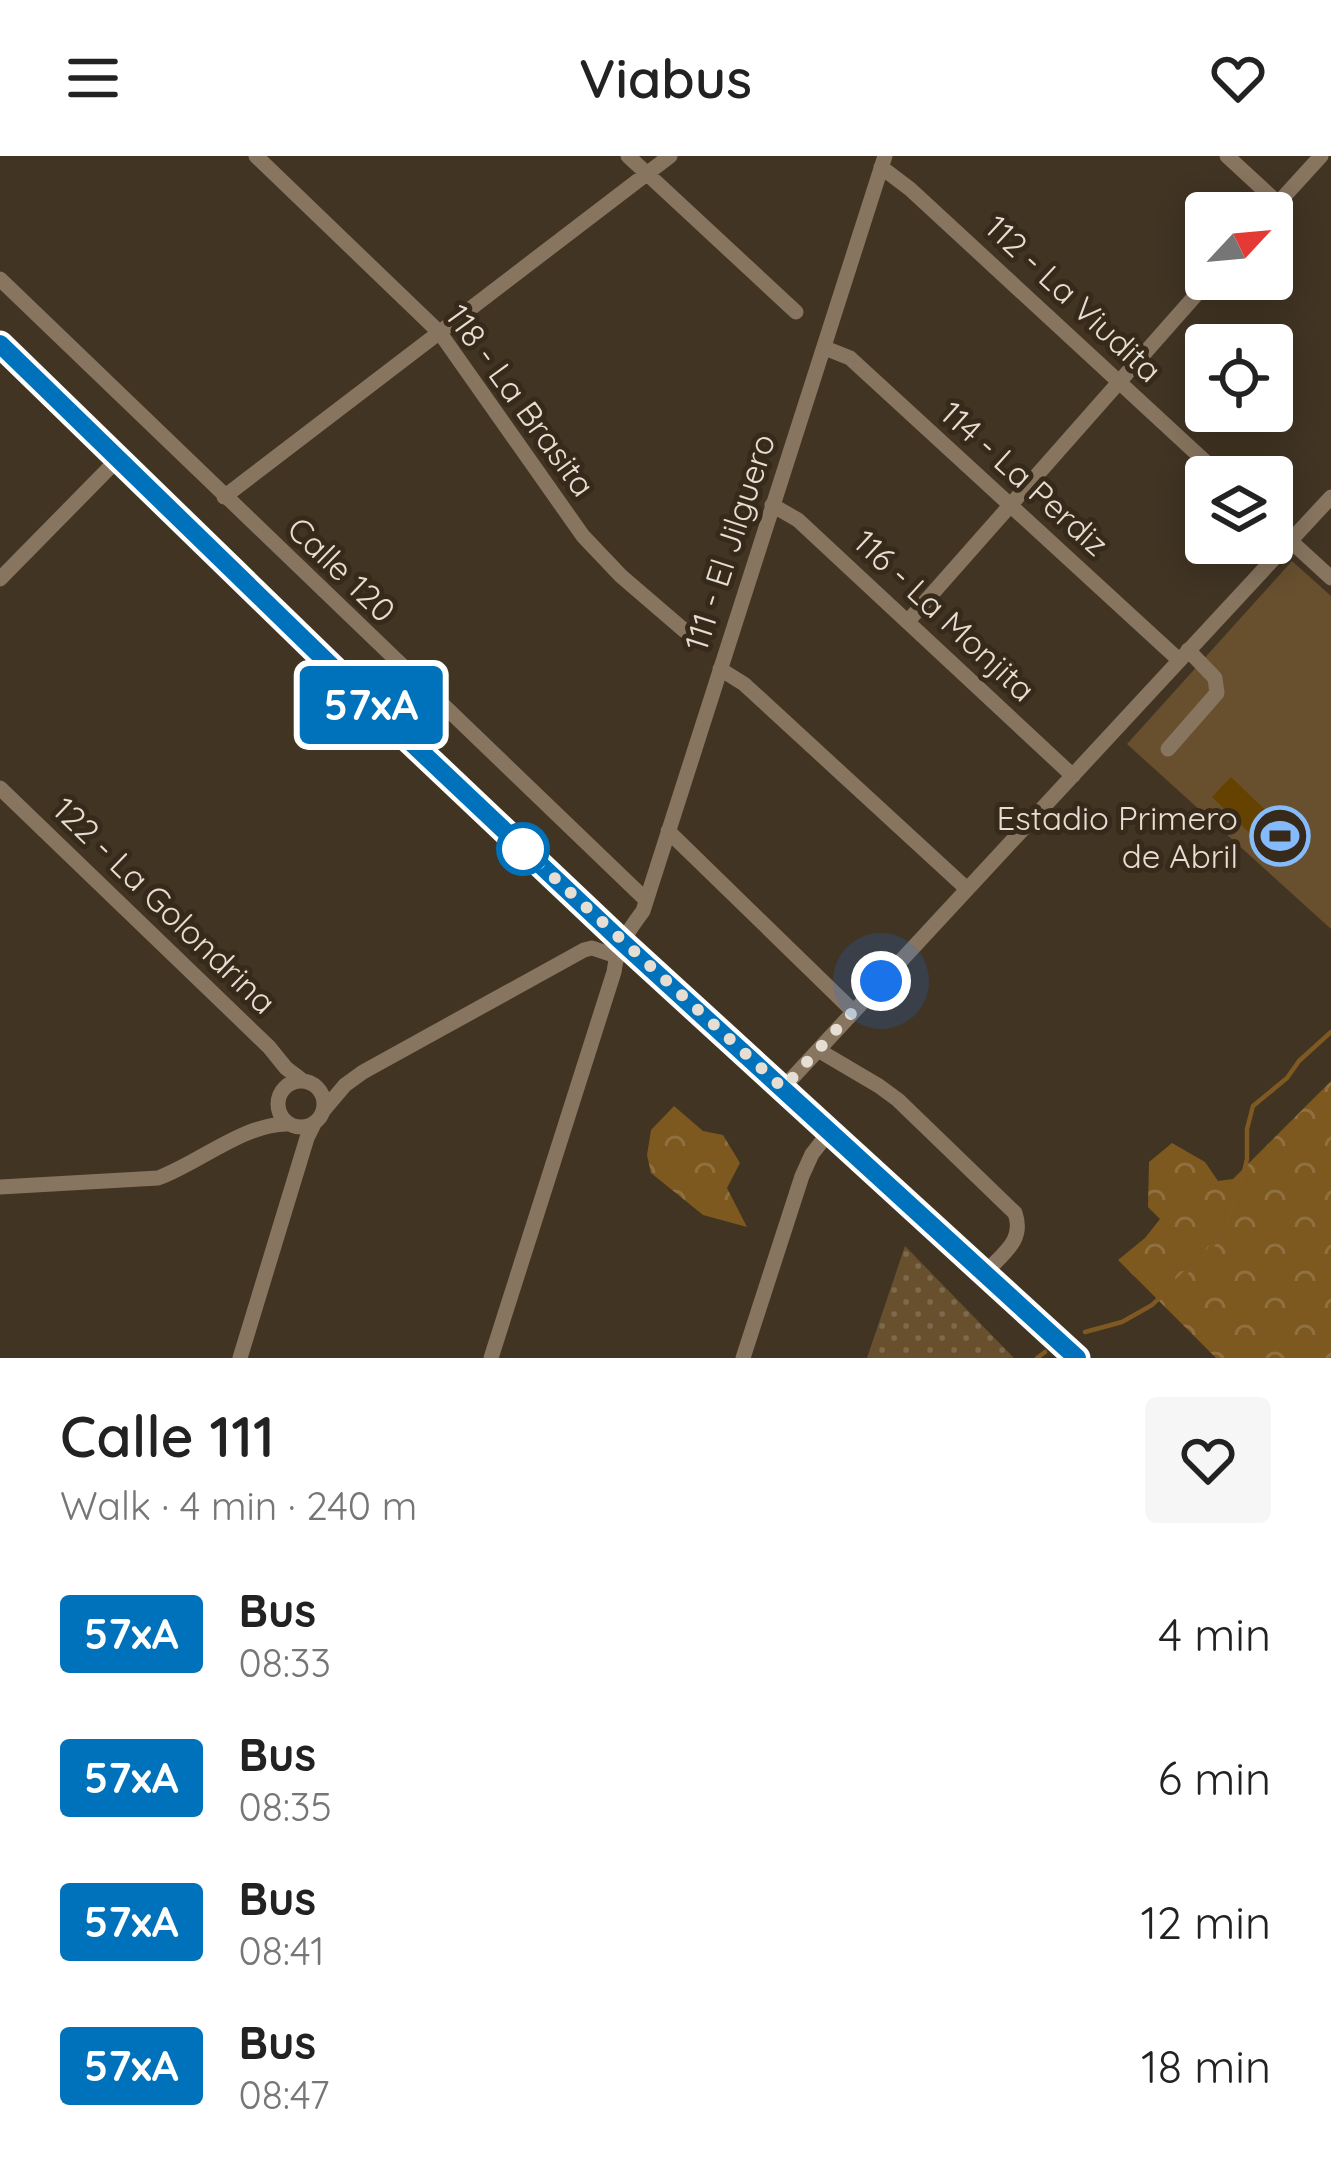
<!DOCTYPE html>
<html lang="en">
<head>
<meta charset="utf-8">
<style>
  :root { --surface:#fff; --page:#f6f6f6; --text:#222; --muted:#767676 }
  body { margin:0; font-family:Quicksand,sans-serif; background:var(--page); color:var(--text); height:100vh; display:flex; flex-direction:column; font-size:45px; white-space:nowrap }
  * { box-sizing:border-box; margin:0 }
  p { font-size:39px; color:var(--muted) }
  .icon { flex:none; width:66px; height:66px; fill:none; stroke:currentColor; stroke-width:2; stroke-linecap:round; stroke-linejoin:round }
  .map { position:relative; height:1202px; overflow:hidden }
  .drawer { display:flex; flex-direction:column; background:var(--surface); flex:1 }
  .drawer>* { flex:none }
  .badge { padding:0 24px; border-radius:9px; font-size:42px; line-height:78px }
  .needle { width:78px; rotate:64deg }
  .controls { position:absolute; left:1185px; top:36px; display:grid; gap:24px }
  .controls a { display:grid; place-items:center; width:108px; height:108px; border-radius:12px; background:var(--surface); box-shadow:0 6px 30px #0003; font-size:60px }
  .you { position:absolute; width:60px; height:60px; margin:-30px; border:9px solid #fff; border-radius:50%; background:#1a73e8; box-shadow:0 0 0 18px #1a73e833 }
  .map>.badge { position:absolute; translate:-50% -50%; box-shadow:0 0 0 6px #fff }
  .round { display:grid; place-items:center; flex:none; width:126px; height:126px; border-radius:12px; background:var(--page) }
  .head { display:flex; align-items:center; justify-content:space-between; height:204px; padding:0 60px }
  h1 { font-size:57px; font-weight:600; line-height:90px }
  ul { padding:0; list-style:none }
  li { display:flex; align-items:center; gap:36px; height:144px; padding:0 60px }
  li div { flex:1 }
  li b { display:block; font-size:45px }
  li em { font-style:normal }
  li .badge { min-width:132px; font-weight:700; text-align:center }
  header { display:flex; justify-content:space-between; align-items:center; height:156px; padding:0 60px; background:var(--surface); font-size:54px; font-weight:600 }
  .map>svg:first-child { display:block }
</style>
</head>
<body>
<header><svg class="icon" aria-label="menu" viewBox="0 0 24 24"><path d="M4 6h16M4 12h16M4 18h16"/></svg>Viabus<svg class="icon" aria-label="heart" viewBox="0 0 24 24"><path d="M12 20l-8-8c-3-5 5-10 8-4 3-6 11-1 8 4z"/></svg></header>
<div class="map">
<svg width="1331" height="1202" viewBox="0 0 1331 1202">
  <defs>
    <pattern id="grass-dots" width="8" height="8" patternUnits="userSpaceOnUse" patternTransform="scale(3)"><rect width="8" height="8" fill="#68502f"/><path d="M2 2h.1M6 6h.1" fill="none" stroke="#7e694c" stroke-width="1.8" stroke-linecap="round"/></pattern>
    <pattern id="forest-crowns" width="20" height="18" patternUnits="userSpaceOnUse" patternTransform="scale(3)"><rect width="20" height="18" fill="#7d581f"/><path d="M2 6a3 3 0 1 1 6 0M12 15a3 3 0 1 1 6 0" fill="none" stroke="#8f703f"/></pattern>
  </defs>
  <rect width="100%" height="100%" fill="#413423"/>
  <path fill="url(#grass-dots)" d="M905 1090 1014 1202H867Z"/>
  <path fill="url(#forest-crowns)" d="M1331 925V1202H1216L1118 1104 1145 1082 1160 1063 1148 1051 1149 1006 1172 987 1205 1006 1218 1025 1233 1023Z
    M674 950 703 975 723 979 740 1007 727 1032 747 1071 703 1059 651 1017 647 999 651 974Z"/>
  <path fill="#68502f" d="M1292 405 1331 440V773L1127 588Z"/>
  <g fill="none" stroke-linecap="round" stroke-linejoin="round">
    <path stroke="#7e5921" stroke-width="4.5" d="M1085 1176 1122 1166 1152 1149 1209 1094 1227 1067 1240 1033 1247 1003V973L1253 950 1287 922 1299 905 1331 876
      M1037 1202 1045 1196"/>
  </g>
  <path fill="#664200" d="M1231 621 1282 670 1263 690 1212 641Z"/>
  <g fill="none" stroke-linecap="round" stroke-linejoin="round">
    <path stroke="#87755f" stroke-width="15" d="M256 0 440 177 583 380 621 420 685 475
      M628 0 796 156
      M1227 0 1278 47
      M881 11 910 33 1222 321
      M1269 57 1321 0
      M0 123 645 743
      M825 192 850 202 1179 504
      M224 341 670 0
      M772 349 798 364 1073 620
      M1272 368 1331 422
      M0 423 118 303
      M909 464 1210 123
      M720 513 744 528 967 733
      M1168 593 1217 537 1215 522 1188 494
      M0 632 269 891 286 912 303 925
      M668 675 853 855
      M818 894 879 930 898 944 1015 1057C1025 1085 1002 1098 985 1117
      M278 948a23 23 0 1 1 46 0a23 23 0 1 1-46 0Z
      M783 932 1331 341
      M323 955 345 929 363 916 584 794 592 792 616 800
      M0 1031 158 1022C199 1007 246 966 290 968
      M240 1202 307 982 315 966
      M491 1202 614 816C617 791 628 775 643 755L885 0
      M743 1202 802 1020 812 998 830 975"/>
    <path stroke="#d6b284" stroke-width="18" d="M0 188 361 539 621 785 1077 1202"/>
  </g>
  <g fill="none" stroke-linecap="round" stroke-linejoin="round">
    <g stroke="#fff" stroke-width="27">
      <path id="line" d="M0 188 361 539 621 785 1077 1202"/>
    </g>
    <use href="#line" stroke="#0072bc" stroke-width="18"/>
    <path stroke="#e6ded3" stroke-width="12" stroke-dasharray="0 21.6" d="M523 693 783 932 881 825"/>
  </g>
  <defs>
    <g id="stadium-ring" transform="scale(3)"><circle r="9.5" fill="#372a1a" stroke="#86bbfb" stroke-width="1.5"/><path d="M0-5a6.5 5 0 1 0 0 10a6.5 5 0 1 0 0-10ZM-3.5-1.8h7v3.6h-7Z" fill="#86bbfb"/></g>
  </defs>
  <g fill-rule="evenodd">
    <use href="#stadium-ring" x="1280" y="680"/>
  </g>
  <circle fill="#fff" stroke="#0072bc" stroke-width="6" cx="523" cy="693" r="24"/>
  <g text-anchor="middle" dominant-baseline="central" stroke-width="10" stroke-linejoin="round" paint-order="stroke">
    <g font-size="33" fill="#e6ded3" stroke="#372a1a">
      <text transform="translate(1074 142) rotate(43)">112 - La Viudita</text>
      <text transform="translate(521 244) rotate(54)">118 - La Brasita</text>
      <text transform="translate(1025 322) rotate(42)">114 - La Perdiz</text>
      <text transform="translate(729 386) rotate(-72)">111 - El Jilguero</text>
      <text transform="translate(342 413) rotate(44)">Calle 120</text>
      <text transform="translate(945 459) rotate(43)">116 - La Monjita</text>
      <text transform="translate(165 749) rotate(44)">122 - La Golondrina</text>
    </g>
    <g font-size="33" fill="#e6ded3" stroke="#372a1a" text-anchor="end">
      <text x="1238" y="661">Estadio Primero<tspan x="1238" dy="38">de Abril</tspan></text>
    </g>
  </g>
</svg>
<div class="controls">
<a><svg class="needle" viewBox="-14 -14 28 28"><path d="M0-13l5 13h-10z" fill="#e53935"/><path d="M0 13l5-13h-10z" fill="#767676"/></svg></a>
<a><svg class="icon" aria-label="locate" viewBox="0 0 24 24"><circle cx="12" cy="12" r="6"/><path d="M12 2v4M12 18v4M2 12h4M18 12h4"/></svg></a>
<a><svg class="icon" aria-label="layers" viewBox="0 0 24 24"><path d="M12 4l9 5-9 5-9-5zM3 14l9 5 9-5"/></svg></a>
</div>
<div class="you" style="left:881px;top:825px"></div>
<b class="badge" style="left:371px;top:549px;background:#0072bc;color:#fff">57xA</b>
</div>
<section class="drawer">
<div class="head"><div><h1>Calle 111</h1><p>Walk · 4 min · 240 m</p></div><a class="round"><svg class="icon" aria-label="heart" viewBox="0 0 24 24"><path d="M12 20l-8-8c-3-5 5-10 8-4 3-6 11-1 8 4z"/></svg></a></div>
<ul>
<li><span class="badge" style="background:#0072bc;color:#fff">57xA</span><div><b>Bus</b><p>08:33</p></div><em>4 min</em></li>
<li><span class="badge" style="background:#0072bc;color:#fff">57xA</span><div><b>Bus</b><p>08:35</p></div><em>6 min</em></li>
<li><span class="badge" style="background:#0072bc;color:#fff">57xA</span><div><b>Bus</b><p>08:41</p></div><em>12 min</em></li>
<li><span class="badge" style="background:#0072bc;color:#fff">57xA</span><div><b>Bus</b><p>08:47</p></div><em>18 min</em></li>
</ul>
</section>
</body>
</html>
